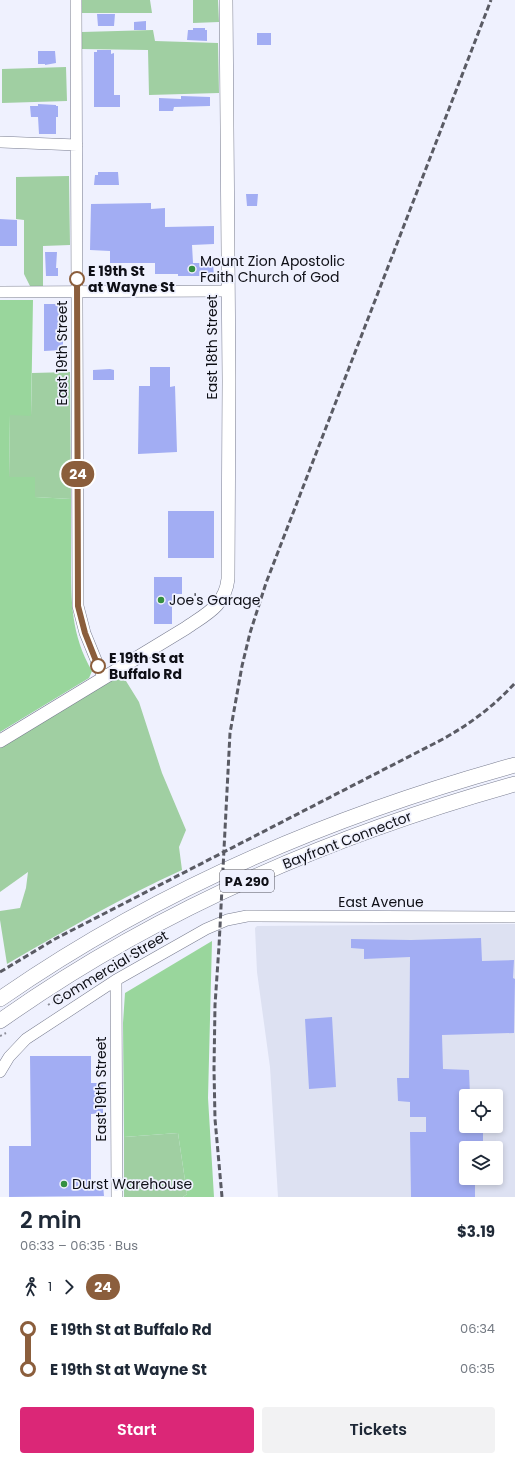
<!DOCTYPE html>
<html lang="en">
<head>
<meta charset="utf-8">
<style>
  :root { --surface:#fff; --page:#f2f2f3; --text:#1f2937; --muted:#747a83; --accent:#db2777 }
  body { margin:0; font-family:Poppins,sans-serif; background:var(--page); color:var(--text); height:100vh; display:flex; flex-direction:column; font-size:15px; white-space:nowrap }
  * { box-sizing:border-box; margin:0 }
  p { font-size:13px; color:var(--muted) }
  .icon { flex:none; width:22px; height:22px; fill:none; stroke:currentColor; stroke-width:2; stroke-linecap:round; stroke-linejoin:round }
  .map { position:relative; height:1197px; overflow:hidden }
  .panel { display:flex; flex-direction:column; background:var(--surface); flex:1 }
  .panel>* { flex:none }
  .badge { padding:0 8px; border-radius:13px; font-size:14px; line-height:26px }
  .tools { position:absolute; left:459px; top:1089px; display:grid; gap:8px }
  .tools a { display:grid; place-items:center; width:44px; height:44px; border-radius:4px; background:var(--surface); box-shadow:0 2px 6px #0003; font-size:20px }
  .map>.badge { position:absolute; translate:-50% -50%; box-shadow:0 0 0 2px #fff }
  .legs { display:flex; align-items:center; gap:6px; height:44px; padding:0 20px; font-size:13px }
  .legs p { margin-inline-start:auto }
  .overview { display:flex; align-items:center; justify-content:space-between; height:68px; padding:0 20px }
  h1 { font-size:22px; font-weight:600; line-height:30px }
  .action { display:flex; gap:8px; margin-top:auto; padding:8px 20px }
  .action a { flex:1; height:46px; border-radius:4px; background:var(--accent); color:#fff; font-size:16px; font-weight:600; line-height:46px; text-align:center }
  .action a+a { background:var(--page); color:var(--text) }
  ul { padding:0 20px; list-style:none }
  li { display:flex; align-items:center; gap:14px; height:40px; font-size:15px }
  li i { display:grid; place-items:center; width:6px; height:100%; margin:0 5px; background:currentColor }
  li i::after { content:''; width:10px; height:10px; margin:-5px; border:3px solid; border-radius:50%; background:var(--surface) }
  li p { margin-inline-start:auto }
  li:first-child i { background:linear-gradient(#0000 50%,currentColor 0) }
  li:last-child i { background:linear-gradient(currentColor 50%,#0000 0) }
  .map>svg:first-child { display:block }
</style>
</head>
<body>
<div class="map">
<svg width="515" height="1197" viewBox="0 0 515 1197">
  <rect width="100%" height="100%" fill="#eff1fe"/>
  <path fill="#dde1f2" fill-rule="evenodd" d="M515 924V1197H278L270 1067 257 972 255 928 257 926ZM466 1096H496V1126H466ZM466 1148H496V1178H466Z"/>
  <path fill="#a0cfa2" d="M82 0H150L152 13H82Z
    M193 0H218L219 22 193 23Z
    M153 30 155 41 218 43 219 93 149 95 148 50 82 49V32Z
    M66 67 67 101 2 103V69Z
    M69 176 70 245 43 246V286H30L24 274V220L16 219V177Z
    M70 372 71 499 34 497 9 477 10 415H31L32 373Z
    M116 678 126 681 139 702 162 773 186 830 179 847 182 870C122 897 64 931 7 964L0 920V911L20 908 26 888 28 872 0 892V748Z
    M178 1133 187 1194 183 1197H124V1137Z"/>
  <path fill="#99d69c" d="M0 300H33L31 416 10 415 9 477H35V497L71 499C71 519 71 540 71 561 71 601 71 635 92 671L89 678 0 732Z
    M212 941 208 1098 214 1197H183L187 1194 178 1133 124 1137 123 1023 125 993Z"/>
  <path fill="#a2adf3" d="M97 14H115L114 26H98Z
    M146 21V30H134V22Z
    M193 28H205V30H207V41L187 40 188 30H193Z
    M257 33H271V45H257Z
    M97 50H111V54L114 53V95H120V107H94V52H97Z
    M38 51H55L56 63 45 65V64H38Z
    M181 96 210 97V106L174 107 173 111H159V98L181 99Z
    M38 104 56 105V106H58V117H56V134H39L38 117H31L30 106H38Z
    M98 172H118L119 185H94L95 175H98Z
    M246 194H258L257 206H247Z
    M151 203V209L165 208V227L214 226V244L192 245 193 263H213L214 276H178V274H155V263H110V251L90 250 91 204Z
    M0 219 17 220V246H0Z
    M45 252H57L56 268H58V276H46Z
    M44 304H63V350L44 351Z
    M150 367H170V387L175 386 177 452 138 454 139 386H150Z
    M110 369 114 370V380H93V370Z
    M168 511H214V558H168Z
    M154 577H182V594H172V624H154Z
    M481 938 482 961 514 960 513 978 515 979 514 1033 442 1035 443 1069 469 1070 470 1096H466V1099H463L464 1126 483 1127V1148H466V1155H462L463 1180H475V1197H411L410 1132H426V1117H410V1102L398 1101 397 1078H409L410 957 364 959V949L351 948V939L411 940Z
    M332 1017 336 1087 309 1089 305 1019Z
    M30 1056H91V1083H103V1113L91 1114V1185H103L104 1196 9 1197V1146H31Z"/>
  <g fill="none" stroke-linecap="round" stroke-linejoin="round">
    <g stroke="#787c8f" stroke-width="12">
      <path id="minor" d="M76 0 78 606 85 633 103 677
        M1 142 77 145
        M0 292 228 291
        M116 980 117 1197
        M0 1072 9 1057 26 1039 116 980 206 929 227 920 247 916 515 917"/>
    </g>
    <g stroke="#787c8f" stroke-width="14">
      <path id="major" d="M0 741 186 628C206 614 225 606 228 579L229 380 226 0"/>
    </g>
    <g stroke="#787c8f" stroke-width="16">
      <path id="highway" d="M0 999C155 891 333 815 515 765
        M0 1021C155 911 332 835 515 784"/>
    </g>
    <path stroke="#8c8d98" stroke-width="2" stroke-dasharray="2 3" stroke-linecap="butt" d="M48 1005 163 937
      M0 1036 6 1033"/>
    <use href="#minor" stroke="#fff" stroke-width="11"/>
    <use href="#major" stroke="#fff" stroke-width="13"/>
    <use href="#highway" stroke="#fff" stroke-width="15"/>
    <path stroke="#5a5b64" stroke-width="3" stroke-dasharray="6 3" stroke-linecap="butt" d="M0 972 55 939 443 739C470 724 494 706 515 683
      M222 1197 215 1119 214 1069 215 1005 219 946 230 733 242 666 250 633 266 583 491 0"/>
  </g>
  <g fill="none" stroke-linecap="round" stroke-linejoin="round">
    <g stroke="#fff" stroke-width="9">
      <path id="line-1" d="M77 279 78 606 85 633 98 666"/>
    </g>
    <use href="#line-1" stroke="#8b5e3c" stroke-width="6"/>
  </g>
  <g fill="#359041" stroke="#eff1fe" stroke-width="1.5">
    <circle cx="192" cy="269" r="4"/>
    <circle cx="161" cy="600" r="4"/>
    <circle cx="64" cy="1184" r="4"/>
  </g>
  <g fill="#fff" stroke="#8b5e3c" stroke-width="2">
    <circle cx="77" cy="279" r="7"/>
    <circle cx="98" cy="666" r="7"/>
  </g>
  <g text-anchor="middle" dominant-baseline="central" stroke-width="3.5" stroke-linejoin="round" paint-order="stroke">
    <rect fill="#eff1fe" stroke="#52535c" stroke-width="1" x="220" y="870" width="54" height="22" rx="3"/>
    <g font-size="13" font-weight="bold" fill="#0e0f16">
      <text x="247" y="881">PA 290</text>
    </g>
    <g font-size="14" fill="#0e0f16" stroke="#eff1fe" text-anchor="start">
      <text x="200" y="261">Mount Zion Apostolic<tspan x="200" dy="16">Faith Church of God</tspan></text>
      <text x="169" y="600">Joe's Garage</text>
      <text x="72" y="1184">Durst Warehouse</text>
    </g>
    <g font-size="14" font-weight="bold" fill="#0e0f16" stroke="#eff1fe" text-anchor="start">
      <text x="88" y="271">E 19th St<tspan x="88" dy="16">at Wayne St</tspan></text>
      <text x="109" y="658">E 19th St at<tspan x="109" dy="16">Buffalo Rd</tspan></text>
    </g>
    <g font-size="14" fill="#0e0f16" stroke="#eff1fe">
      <text transform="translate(212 347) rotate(-90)">East 18th Street</text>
      <text transform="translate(62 353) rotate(-90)">East 19th Street</text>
      <text transform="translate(347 840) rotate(-21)">Bayfront Connector</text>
      <text x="381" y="902">East Avenue</text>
      <text transform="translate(110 968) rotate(-31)">Commercial Street</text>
      <text transform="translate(101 1089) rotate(-90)">East 19th Street</text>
    </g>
  </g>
</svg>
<div class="tools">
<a><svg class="icon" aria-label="locate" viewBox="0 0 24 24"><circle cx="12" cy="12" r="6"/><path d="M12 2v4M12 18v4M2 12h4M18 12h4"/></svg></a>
<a><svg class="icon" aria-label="layers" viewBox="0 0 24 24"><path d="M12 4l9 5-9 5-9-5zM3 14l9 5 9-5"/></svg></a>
</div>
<b class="badge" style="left:78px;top:474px;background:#8b5e3c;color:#fff">24</b>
</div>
<section class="panel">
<div class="overview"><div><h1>2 min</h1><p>06:33 – 06:35 · Bus</p></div><b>$3.19</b></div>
<div class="legs"><svg class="icon" aria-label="walk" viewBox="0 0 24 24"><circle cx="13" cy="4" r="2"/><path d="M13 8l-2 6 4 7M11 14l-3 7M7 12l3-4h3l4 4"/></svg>1<svg class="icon" aria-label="forward" viewBox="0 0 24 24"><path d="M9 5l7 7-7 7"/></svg><b class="badge" style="background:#8b5e3c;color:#fff">24</b></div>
<ul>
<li><i style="color:#8b5e3c"></i><b>E 19th St at Buffalo Rd</b><p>06:34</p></li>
<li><i style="color:#8b5e3c"></i><b>E 19th St at Wayne St</b><p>06:35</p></li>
</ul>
<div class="action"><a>Start</a><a>Tickets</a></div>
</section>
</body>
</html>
